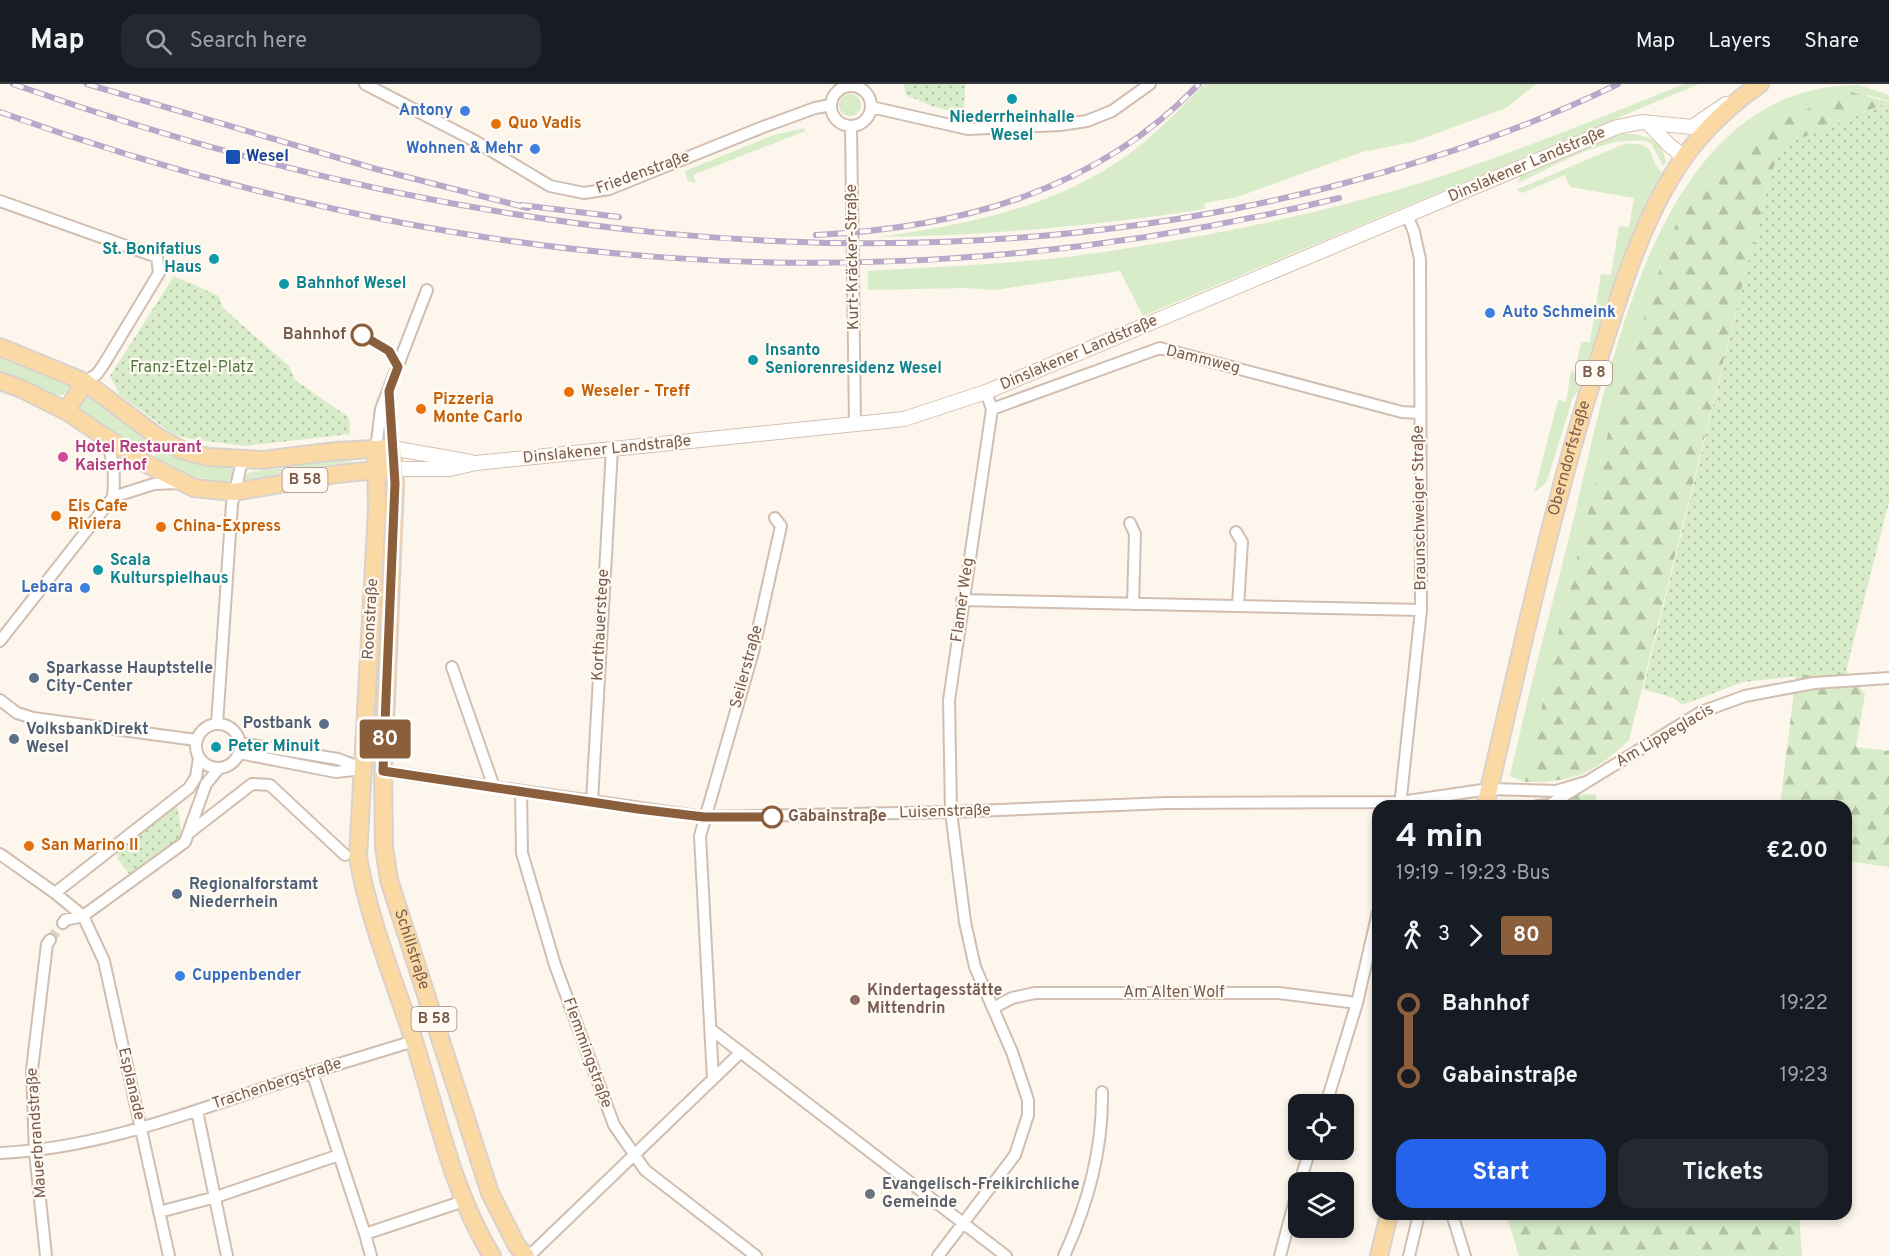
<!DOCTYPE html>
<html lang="en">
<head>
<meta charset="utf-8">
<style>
  :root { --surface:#171b24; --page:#242831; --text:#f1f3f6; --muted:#9ea1a6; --line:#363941; --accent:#2563eb }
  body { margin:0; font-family:Overpass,sans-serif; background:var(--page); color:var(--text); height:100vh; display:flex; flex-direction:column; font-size:22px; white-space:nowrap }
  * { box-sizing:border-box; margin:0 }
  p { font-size:20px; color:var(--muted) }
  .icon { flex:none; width:33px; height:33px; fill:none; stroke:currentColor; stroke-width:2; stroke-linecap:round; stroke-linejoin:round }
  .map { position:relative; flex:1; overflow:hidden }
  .drawer { position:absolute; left:1372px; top:716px; width:480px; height:420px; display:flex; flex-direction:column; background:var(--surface); border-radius:18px; box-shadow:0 3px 9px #0003 }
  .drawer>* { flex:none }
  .badge { padding:0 12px; border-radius:4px; font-size:21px; line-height:39px }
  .controls { position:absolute; left:1288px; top:1010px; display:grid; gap:12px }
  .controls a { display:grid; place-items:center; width:66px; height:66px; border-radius:12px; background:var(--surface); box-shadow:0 3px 9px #0003; font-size:30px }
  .map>.badge { position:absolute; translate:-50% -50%; box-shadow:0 0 0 3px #fff }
  .legs { display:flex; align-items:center; gap:9px; height:66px; padding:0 24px; font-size:20px }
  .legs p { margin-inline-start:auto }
  .headline { display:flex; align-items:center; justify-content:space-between; height:102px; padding:0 24px }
  h1 { font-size:33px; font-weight:700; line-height:45px }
  .action { display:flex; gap:12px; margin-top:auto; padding:12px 24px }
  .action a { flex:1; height:69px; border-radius:18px; background:var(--accent); color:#fff; font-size:24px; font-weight:700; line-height:69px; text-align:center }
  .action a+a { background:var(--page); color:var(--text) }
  ul { padding:0 24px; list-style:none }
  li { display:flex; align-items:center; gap:21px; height:72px; font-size:22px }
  li i { display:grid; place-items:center; width:9px; height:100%; margin:0 8px; background:currentColor }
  li i::after { content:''; width:15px; height:15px; margin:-8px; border:4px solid; border-radius:50%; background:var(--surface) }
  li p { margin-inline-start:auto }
  li:first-child i { background:linear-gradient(#0000 50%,currentColor 0) }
  li:last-child i { background:linear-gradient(currentColor 50%,#0000 0) }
  header { display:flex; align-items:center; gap:36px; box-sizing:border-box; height:84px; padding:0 30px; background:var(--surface); border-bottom:2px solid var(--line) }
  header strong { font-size:28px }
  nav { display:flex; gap:33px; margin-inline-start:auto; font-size:21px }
  .search { width:420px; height:54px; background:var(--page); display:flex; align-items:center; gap:15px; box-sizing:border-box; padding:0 21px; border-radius:18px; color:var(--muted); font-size:22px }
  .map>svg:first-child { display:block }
</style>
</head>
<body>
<header>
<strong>Map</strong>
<div class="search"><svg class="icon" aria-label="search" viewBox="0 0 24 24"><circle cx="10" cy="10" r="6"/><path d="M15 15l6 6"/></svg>Search here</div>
<nav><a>Map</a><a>Layers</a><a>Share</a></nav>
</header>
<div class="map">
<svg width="1889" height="1172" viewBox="0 0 1889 1172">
  <defs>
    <pattern id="forest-firs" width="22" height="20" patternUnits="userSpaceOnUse" patternTransform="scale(1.5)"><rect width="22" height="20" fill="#d8ecc9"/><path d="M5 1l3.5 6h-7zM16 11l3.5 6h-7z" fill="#b4c2a5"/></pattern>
    <pattern id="park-dots" width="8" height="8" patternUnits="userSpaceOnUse" patternTransform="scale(1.5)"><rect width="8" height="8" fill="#d8ecc9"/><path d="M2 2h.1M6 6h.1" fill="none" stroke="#b4c2a5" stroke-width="1.8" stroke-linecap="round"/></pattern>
  </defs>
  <rect width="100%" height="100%" fill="#fdf6ec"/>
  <path fill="#d8ecc9" d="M1204 0H1536L1506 24 1413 58 1362 68 1237 113 1205 119 1204 125C1096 142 990 151 881 153 968 140 1058 123 1130 69 1157 49 1181 24 1204 0Z
    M1684 0H1699L1143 232 1120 187 995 206 966 204 868 206V187C947 182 1025 180 1103 168 1223 150 1345 125 1460 86 1536 60 1610 30 1684 0Z
    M1859 1 1889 11V17L1867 11 1668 160 1614 325 1558 550 1525 698 1510 692C1529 606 1552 522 1573 437 1610 289 1654 0 1859 1Z
    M839 21a11 11 0 1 1 22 0a11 11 0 1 1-22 0Z
    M804 44 805 47 693 91 696 99 688 97 685 87 774 51Z
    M1622 50C1644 49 1663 55 1666 79L1663 82 1651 59C1611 47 1556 82 1518 99L1521 89Z
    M1624 60C1661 57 1646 76 1663 89L1637 142 1583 303 1573 313 1549 391 1545 400 1534 409 1558 316 1566 318 1571 287 1575 288 1581 258H1590L1601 190 1611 191 1619 142 1629 143 1634 114 1570 103 1565 91 1522 109 1516 106Z
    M0 267 74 300 63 311 55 312 0 291Z
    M84 308 148 356 140 367 81 328 76 322Z
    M161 363 230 382 233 390 228 398 186 392 152 375Z
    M330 372 350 374 353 377 239 397 250 388 295 383Z"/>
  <path fill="url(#forest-firs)" d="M1851 8 1889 18 1780 63 1764 115 1629 656C1595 689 1573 699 1525 698L1558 550 1614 325 1668 160C1675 143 1682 125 1693 110 1710 89 1766 44 1791 32 1810 23 1831 16 1851 8Z
    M1846 587 1865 610 1856 663 1889 667V783L1847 777 1846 722H1780L1796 591Z
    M1596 710 1597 721 1557 722 1574 711Z
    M1506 1130H1799L1802 1172H1519Z"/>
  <path fill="url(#park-dots)" d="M904 0H965L964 31 932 22 906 11Z
    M1889 18V418L1846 587 1743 598 1682 621 1674 614 1643 605 1764 115 1780 63Z
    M174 192 219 212 223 224 289 282 295 296 344 330 349 334 350 350 246 362 190 355 173 350 120 311 110 292Z
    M177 720 183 755 132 794 118 775 117 766Z"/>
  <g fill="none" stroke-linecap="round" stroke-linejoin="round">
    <path stroke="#dcd0c4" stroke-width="10" stroke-dasharray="10 5" stroke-linecap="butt" d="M50 856 63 839"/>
    <g stroke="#d1beb0" stroke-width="14">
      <path id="minor" d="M365 0 475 57 550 102 584 109 609 105 763 43 815 24 831 21
        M831 22a20 20 0 1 1 40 0a20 20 0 1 1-40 0Z
        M871 23 968 45 1060 41 1087 37 1112 27 1150 0
        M851 42 855 340
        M0 117 157 173 159 189 104 280 97 290 85 298
        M389 310 392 364
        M992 325 1160 264 1402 328 1418 329
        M105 355C114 375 115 391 113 413
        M376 365 381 325 427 206
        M1130 439 1135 450 1133 520
        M1236 448 1242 458 1238 522
        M962 516 1421 526
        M0 557 113 413 154 400 179 399
        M452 583 494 703
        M0 616 17 629 33 634 196 656
        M196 662a22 22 0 1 1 44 0a22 22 0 1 1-44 0Z
        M217 640 232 420 242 377
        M240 659 338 675 364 685
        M239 669 336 688 363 685
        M383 687 704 733 951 728 1167 719 1401 718 1489 705 1556 707 1586 698
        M521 707 522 769 555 881 614 1041 645 1086 756 1172
        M592 717 612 365
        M1400 722 1421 526 1420 175 1414 148 1407 131
        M1537 722 1549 721 1701 628 1745 612 1814 599 1889 594
        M190 748 252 700 270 701 345 771
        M0 770 55 809 83 832 104 877 169 1172
        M55 809 189 704 196 693 199 674
        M63 839 65 836 83 832 185 758 206 700 219 684
        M993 924 1012 914 1035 909H1279L1357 919
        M713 947 1006 1172
        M312 988 339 1071
        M713 995 740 969
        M1326 1020 1357 919 1378 828
        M197 1027 227 1172
        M0 1069C88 1065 170 1036 252 1008 306 990 360 973 414 957
        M1300 1098 1310 1065
        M159 1128 216 1113 339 1071 365 1150
        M1452 1130 1465 1172
        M46 1172 35 1068 32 986 47 860 50 856
        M371 1172 365 1150 464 1117
        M529 1172 713 995 700 752 753 568 781 442 775 434
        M938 1172 1015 1071 1028 1031V1016L1012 968 975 883 965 838 951 728 949 616 992 325 986 308
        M1064 1172C1088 1120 1103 1065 1102 1008
        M1280 1172 1299 1101
        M1409 1172 1419 1130"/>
    </g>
    <g stroke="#d6c0b0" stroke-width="16">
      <path id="secondary" d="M1649 40 1669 61 1684 73
        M392 364 471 378
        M393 385H450L476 379 904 335 986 308 1617 43 1642 38 1692 43 1726 20"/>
    </g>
    <g stroke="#dad1cd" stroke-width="20">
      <g id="primary">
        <path id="s1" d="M0 263 85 298 158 353 182 366 208 373 263 376 336 367 392 364 395 399 383 687 384 763 389 796 490 1109 517 1162 526 1172"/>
        <path d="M0 297 22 305 66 327 141 377 194 404 234 408 337 390 386 385"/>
        <path d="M66 327 85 298"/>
        <path d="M376 365 377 426 358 773C369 836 394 896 414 957 437 1029 452 1107 492 1172"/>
        <path id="s2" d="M1485 722C1521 571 1552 419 1600 272 1619 212 1638 149 1670 95 1691 58 1725 24 1760 0"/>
        <path d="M1379 1172 1389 1130"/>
      </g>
    </g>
    <use href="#minor" stroke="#fff" stroke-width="10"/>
    <use href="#secondary" stroke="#fff" stroke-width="14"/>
    <use href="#primary" stroke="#fbd9a5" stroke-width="16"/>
    <g stroke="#b9a8c9" stroke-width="6">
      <path id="rail" d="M13 0C432 149 894 215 1330 103 1429 77 1526 45 1618 0
        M87 0 376 85 528 124
        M0 28C444 187 878 228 1339 114
        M521 121 619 133
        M816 151C959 144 1097 107 1199 0"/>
    </g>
    <use href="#rail" stroke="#fffaf3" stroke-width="4" stroke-dasharray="11" stroke-linecap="butt"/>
  </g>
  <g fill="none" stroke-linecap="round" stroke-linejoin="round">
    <g stroke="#fff" stroke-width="14">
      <path id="line-1" d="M362 251 389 267 398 283 389 307 395 399 383 687 638 725 704 733H772"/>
    </g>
    <use href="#line-1" stroke="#8b5e3c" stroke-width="9"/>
  </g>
  <g fill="#0f9aa8" stroke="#fffaf3" stroke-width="2">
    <circle cx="1012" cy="15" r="6"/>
    <circle cx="214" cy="175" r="6"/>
    <circle cx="284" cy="200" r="6"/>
    <circle cx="753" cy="276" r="6"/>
    <circle cx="98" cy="486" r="6"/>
    <circle cx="216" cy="663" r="6"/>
  </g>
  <g fill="#3f7fe0" stroke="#fffaf3" stroke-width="2">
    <circle cx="465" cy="27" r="6"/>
    <circle cx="535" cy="65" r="6"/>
    <circle cx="1490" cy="229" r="6"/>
    <circle cx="85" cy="504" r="6"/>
    <circle cx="180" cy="892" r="6"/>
  </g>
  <g fill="#e8710a" stroke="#fffaf3" stroke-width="2">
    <circle cx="496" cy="40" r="6"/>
    <circle cx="569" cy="308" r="6"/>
    <circle cx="421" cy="325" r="6"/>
    <circle cx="56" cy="432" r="6"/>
    <circle cx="161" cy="443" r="6"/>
    <circle cx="29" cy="762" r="6"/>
  </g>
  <rect fill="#1a4fb4" stroke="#fffaf3" stroke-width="2" x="225" y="65" width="16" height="16" rx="3"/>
  <g fill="#fff" stroke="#8b5e3c" stroke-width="3">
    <circle cx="362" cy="251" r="10"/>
    <circle cx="772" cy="733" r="10"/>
  </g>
  <circle fill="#d1479c" stroke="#fffaf3" stroke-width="2" cx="63" cy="373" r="6"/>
  <g fill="#5c6f8a" stroke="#fffaf3" stroke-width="2">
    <circle cx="34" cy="594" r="6"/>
    <circle cx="324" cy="640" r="6"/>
    <circle cx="14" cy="655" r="6"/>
    <circle cx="177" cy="810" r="6"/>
  </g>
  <circle fill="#8d6e63" stroke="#fffaf3" stroke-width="2" cx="855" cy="916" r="6"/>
  <circle fill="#6b7280" stroke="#fffaf3" stroke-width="2" cx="870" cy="1110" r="6"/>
  <g text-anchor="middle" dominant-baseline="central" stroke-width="4.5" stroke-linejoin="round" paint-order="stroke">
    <g fill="#fffaf3" stroke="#a28b7f" stroke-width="1.5">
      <rect x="1576" y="277" width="36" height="24" rx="4.5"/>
      <rect x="282.5" y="384" width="45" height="24" rx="4.5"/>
      <rect x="411.5" y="923" width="45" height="24" rx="4.5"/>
    </g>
    <g font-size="15" font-weight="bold" fill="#7a5c4d">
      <text x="1594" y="289">B 8</text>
      <text x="305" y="396">B 58</text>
      <text x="434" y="935">B 58</text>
    </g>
    <g font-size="16" font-weight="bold" fill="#366cbe" stroke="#fffaf3" text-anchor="end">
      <text x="453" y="27">Antony</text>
      <text x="523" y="65">Wohnen &amp; Mehr</text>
      <text x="1502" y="229" text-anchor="start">Auto Schmeink</text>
      <text x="73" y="504">Lebara</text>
      <text x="192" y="892" text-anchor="start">Cuppenbender</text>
    </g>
    <g font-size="16" font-weight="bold" fill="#0d838f" stroke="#fffaf3" text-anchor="start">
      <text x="1012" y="34" text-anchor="middle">Niederrheinhalle<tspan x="1012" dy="18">Wesel</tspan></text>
      <text x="202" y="166" text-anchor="end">St. Bonifatius<tspan x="202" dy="18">Haus</tspan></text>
      <text x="296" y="200">Bahnhof Wesel</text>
      <text x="765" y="267">Insanto<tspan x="765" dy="18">Seniorenresidenz Wesel</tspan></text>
      <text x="110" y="477">Scala<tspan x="110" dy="18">Kulturspielhaus</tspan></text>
      <text x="228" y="663">Peter Minuit</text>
    </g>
    <g font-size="16" font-weight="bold" fill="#c56008" stroke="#fffaf3" text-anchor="start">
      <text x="508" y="40">Quo Vadis</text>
      <text x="581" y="308">Weseler - Treff</text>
      <text x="433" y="316">Pizzeria<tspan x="433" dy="18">Monte Carlo</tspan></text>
      <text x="68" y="423">Eis Cafe<tspan x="68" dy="18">Riviera</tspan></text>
      <text x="173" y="443">China-Express</text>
      <text x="41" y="762">San Marino II</text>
    </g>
    <g font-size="16" font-weight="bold" fill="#164399" stroke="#fffaf3" text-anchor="start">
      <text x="246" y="73">Wesel</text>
    </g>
    <g font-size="16" fill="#7a5c4d" stroke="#fffaf3">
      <text transform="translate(1527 81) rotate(-23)">Dinslakener Landstraße</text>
      <text transform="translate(643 89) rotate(-20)">Friedenstraße</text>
      <text transform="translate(853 173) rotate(-91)">Kurt-Kräcker-Straße</text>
      <text transform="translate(1079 269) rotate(-23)">Dinslakener Landstraße</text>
      <text transform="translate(1203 276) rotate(14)">Dammweg</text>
      <text transform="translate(607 366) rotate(-6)">Dinslakener Landstraße</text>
      <text stroke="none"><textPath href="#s2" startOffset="358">Oberndorfstraße</textPath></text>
      <text transform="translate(1420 424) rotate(-91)">Braunschweiger Straße</text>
      <text transform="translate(963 516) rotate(-82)">Flamer Weg</text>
      <text transform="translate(371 535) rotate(-87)">Roonstraße</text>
      <text transform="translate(601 541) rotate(-87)">Korthauerstege</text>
      <text transform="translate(747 583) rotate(-75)">Seilerstraße</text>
      <text transform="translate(1665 652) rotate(-30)">Am Lippeglacis</text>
      <text transform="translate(945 728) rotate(-2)">Luisenstraße</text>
      <text stroke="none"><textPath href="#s1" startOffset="928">Schillstraße</textPath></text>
      <text x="1174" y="909">Am Alten Wolf</text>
      <text transform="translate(587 969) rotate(70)">Flemmingstraße</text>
      <text transform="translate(131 1000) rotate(77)">Esplanade</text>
      <text transform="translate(277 1000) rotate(-18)">Trachenbergstraße</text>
      <text transform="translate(37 1049) rotate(-94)">Mauerbrandstraße</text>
    </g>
    <g font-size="16" font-weight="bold" fill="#7a5c4d" stroke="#fffaf3" text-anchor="end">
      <text x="346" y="251">Bahnhof</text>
      <text x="788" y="733" text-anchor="start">Gabainstraße</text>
    </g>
    <g font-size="16" fill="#537a41" stroke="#fffaf3">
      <text x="192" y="284">Franz-Etzel-Platz</text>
    </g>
    <g font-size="16" font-weight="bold" fill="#b23c85" stroke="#fffaf3" text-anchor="start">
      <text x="75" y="364">Hotel Restaurant<tspan x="75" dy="18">Kaiserhof</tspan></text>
    </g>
    <g font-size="16" font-weight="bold" fill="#4e5e75" stroke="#fffaf3" text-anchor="start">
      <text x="46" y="585">Sparkasse Hauptstelle<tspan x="46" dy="18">City-Center</tspan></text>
      <text x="312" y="640" text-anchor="end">Postbank</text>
      <text x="26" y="646">VolksbankDirekt<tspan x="26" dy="18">Wesel</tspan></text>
      <text x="189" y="801">Regionalforstamt<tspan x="189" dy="18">Niederrhein</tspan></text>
    </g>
    <g font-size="16" font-weight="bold" fill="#785e54" stroke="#fffaf3" text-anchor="start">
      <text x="867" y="907">Kindertagesstätte<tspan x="867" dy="18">Mittendrin</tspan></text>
    </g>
    <g font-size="16" font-weight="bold" fill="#5b616d" stroke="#fffaf3" text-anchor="start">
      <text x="882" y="1101">Evangelisch-Freikirchliche<tspan x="882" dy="18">Gemeinde</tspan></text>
    </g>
  </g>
</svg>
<div class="controls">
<a><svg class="icon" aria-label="locate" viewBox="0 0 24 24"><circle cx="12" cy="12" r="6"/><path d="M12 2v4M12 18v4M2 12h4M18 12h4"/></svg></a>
<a><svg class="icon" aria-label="layers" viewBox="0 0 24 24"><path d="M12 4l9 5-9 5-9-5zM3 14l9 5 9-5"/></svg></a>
</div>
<b class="badge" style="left:385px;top:655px;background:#8b5e3c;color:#fff">80</b>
<section class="drawer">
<div class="headline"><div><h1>4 min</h1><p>19:19 – 19:23 · Bus</p></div><b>€2.00</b></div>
<div class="legs"><svg class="icon" aria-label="walk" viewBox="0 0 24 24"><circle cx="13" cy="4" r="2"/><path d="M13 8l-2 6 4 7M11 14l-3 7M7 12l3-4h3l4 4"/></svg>3<svg class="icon" aria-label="forward" viewBox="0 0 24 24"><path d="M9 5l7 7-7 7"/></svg><b class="badge" style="background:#8b5e3c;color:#fff">80</b></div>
<ul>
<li><i style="color:#8b5e3c"></i><b>Bahnhof</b><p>19:22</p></li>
<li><i style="color:#8b5e3c"></i><b>Gabainstraße</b><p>19:23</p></li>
</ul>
<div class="action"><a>Start</a><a>Tickets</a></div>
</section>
</div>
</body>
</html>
